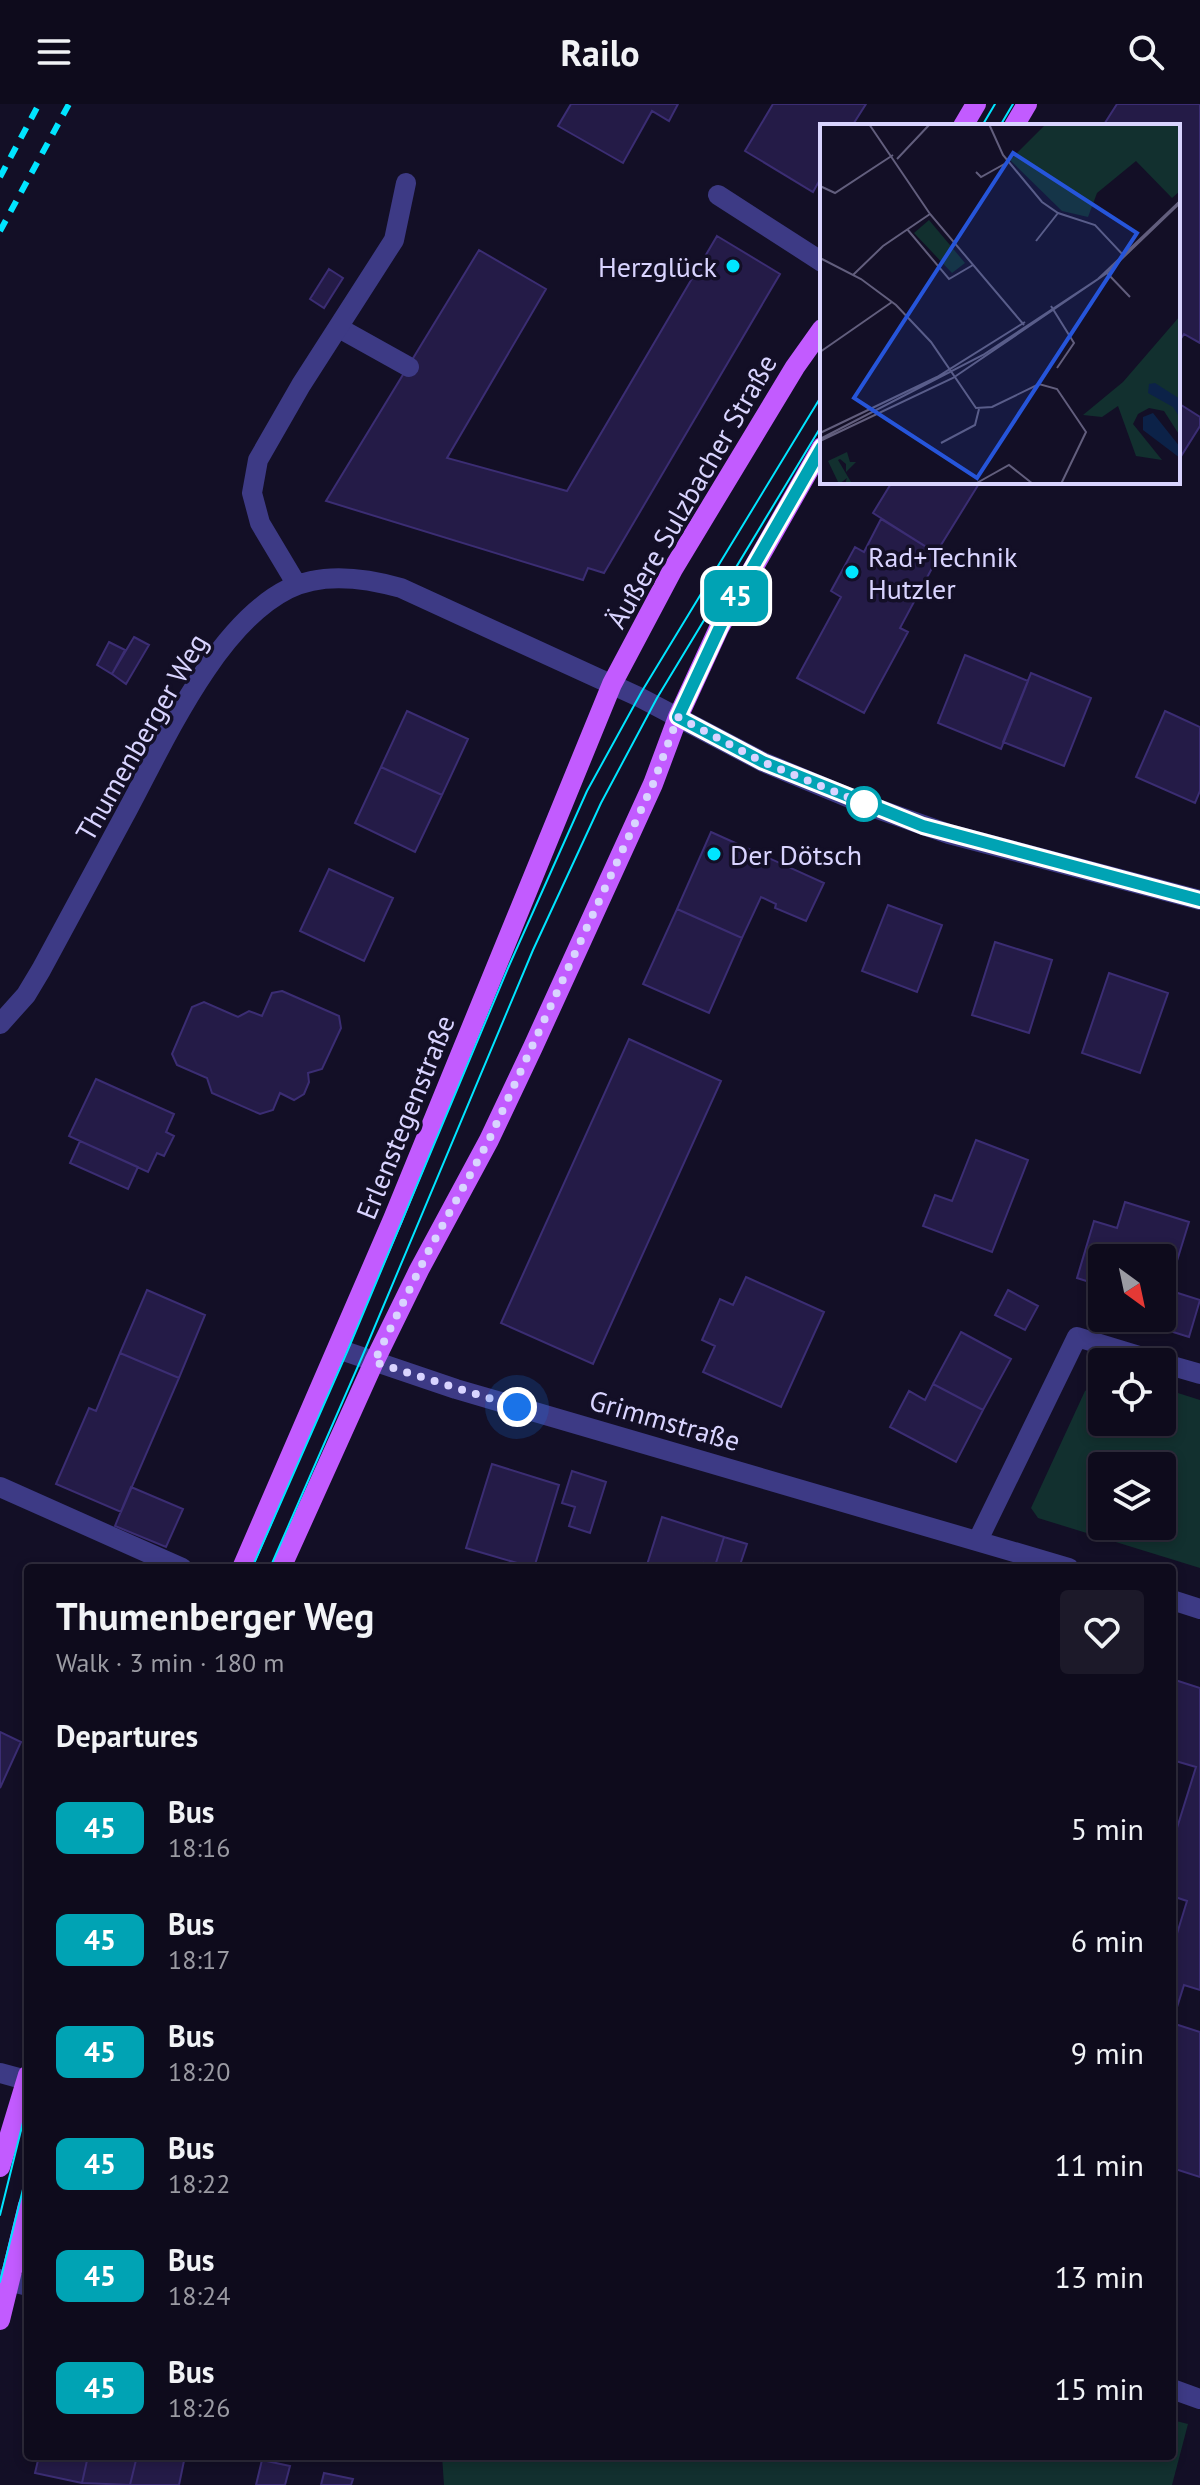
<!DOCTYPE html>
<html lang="en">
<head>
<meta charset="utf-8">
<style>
  :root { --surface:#0e0b1c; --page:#1c1929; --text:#f1f3f6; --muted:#9b9ba3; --line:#2e2b3b }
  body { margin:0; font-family:"PT Sans",sans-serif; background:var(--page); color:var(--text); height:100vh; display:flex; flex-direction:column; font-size:30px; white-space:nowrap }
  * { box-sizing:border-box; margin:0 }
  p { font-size:26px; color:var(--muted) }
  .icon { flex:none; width:44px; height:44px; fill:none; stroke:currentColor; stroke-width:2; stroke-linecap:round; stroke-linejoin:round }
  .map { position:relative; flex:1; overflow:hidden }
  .side { position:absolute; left:24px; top:1460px; width:1152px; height:896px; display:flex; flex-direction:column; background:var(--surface); border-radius:8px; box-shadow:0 4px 12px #0003,0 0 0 2px var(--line) }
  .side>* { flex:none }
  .badge { padding:0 16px; border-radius:12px; font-size:28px; line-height:52px }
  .needle { width:52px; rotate:147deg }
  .buttons { position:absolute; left:1088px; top:1140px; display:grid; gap:16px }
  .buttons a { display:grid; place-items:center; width:88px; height:88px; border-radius:8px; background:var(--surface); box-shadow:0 4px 12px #0003,0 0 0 2px var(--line); font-size:40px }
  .you { position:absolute; width:40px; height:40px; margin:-20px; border:6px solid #fff; border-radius:50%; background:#1a73e8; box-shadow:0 0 0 12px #1a73e833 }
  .map>.badge { position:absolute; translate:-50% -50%; box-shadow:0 0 0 4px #fff }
  h2 { padding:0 32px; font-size:30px; line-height:72px }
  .round { display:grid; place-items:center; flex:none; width:84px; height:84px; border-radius:8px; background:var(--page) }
  .headline { display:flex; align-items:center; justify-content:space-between; height:136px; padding:0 32px }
  h1 { font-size:38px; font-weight:700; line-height:60px }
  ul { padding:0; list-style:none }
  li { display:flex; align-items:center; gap:24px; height:112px; padding:0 32px }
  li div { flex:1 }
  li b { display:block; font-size:30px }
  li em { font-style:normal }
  li .badge { min-width:88px; font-weight:700; text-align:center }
  header { display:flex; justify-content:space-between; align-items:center; height:104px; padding:0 32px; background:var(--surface); font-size:36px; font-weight:700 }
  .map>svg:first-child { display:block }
</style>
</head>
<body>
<header><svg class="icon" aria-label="menu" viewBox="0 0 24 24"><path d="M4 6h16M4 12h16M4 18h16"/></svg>Railo<svg class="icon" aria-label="search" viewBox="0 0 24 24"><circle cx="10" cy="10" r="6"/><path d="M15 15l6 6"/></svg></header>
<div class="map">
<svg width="1200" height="2381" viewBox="0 0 1200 2381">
  <rect width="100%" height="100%" fill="#130f26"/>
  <path fill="#12302f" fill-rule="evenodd" d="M1102 1275V1318H1162V1284L1200 1296V1464L1038 1414 1031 1404 1085 1287ZM1102 1362H1162V1422H1102Z
    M1172 2316 1188 2320 1172 2381H444L442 2352H1172Z"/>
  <path fill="#241b47" stroke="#3b2d73" stroke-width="2" d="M571 0H678L669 17 652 7 623 59 558 22Z
    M773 0H866L852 22H822V72L813 88 745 47Z
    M1117 0H1200V239L1184 230 1178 239V22H1103Z
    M717 132 780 170 604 469 588 464 583 476 326 397 479 146 546 185 447 354 567 387Z
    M329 165 343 174 324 204 310 195Z
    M1178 299 1200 313V322L1178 357Z
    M892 378H980L936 449 873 409Z
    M881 415 939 451 900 524 908 528 864 609 797 574 841 493 831 487 855 443 864 448Z
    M134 533 149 541 126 580 112 570Z
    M109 538 125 546 112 570 97 561Z
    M965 551 1028 577 1001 645 938 619Z
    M1031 569 1091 594 1064 662 1003 638Z
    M407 607 468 635 442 691 381 663Z
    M1165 607 1200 623V687L1195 699 1136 673Z
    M381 663 442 691 415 748 355 719Z
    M711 728 824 779 806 817 775 804 776 800 761 793 742 834 677 805Z
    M329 765 393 794 364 857 300 827Z
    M888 801 942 821 917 888 862 867Z
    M677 805 742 834 709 909 643 880Z
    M995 838 1052 856 1029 929 972 911Z
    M1109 869 1168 889 1140 969 1082 949Z
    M282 887 339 912 341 924 322 965 308 969 309 978 304 990 294 996 280 989 273 1006 260 1010 212 989 207 974 177 961 172 950 192 903 204 898 238 913 249 907 262 912 272 889Z
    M629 935 721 977 593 1260 501 1219Z
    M96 975 174 1010 166 1028 174 1032 164 1052 157 1049 148 1068 69 1032Z
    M976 1036 1028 1056 992 1148 923 1122 935 1091 952 1097Z
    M80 1037 138 1063 128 1085 70 1059Z
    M1125 1098 1189 1118 1168 1186 1162 1184V1154H1102V1182L1077 1174 1094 1117 1117 1124Z
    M746 1173 824 1208 781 1303 703 1268 715 1242 702 1236 720 1195 733 1201Z
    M1162 1184 1200 1196 1189 1233 1138 1217 1139 1214H1162Z
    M147 1186 205 1211 179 1274 120 1249Z
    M1008 1186 1038 1202 1025 1226 995 1211Z
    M961 1228 1011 1255 983 1306 933 1280Z
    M120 1249 179 1274 121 1408 56 1380 89 1304 96 1307Z
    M933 1280 983 1306 956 1358 890 1323 909 1287 925 1296Z
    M492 1360 559 1381 534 1464 466 1444Z
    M572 1367 606 1378 590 1429 569 1422 575 1403 562 1399Z
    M131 1383 183 1405 166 1443 115 1422Z
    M662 1413 724 1433 715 1462 704 1459 702 1464H646Z
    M724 1433 747 1440 739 1464 715 1462Z
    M1172 1575 1200 1584V1886L1184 1881 1172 1919V1846L1187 1797 1172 1792V1740L1196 1663 1172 1656Z
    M0 1628 21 1638 0 1684Z
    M1172 1919 1200 1928V2073L1172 2064Z
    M39 2352H88L82 2379 35 2369Z
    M88 2352H137L130 2381 82 2379Z
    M137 2352H185L179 2381H130Z
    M262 2356 290 2362 285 2381H256Z
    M324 2369 353 2375 351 2381H321Z"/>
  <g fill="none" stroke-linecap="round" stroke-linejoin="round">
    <path stroke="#3d3a85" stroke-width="20" d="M718 91 822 158
      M339 224 409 263
      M0 1383 182 1464
      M0 1969 26 1976"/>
    <path stroke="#3d3a85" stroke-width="20" d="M297 481 260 419 252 389 258 356 301 281 394 136 406 79
      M0 920 26 891 41 866C70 813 99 759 128 705 165 636 216 521 288 485 322 468 366 474 401 484L639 593 763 658 869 702 949 730 1200 796
      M338 1245 456 1285 1069 1464
      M1162 1259 1200 1270
      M978 1436 1077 1233 1159 1258
      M1172 1496 1200 1505
      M0 2175 28 2182
      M1172 2285 1200 2295"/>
    <path stroke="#c25bff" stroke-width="20" d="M963 22 976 0
      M1014 22 1027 0
      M242 1464 393 1115 612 580 673 465 795 263 822 225
      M281 1464 374 1258 419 1166 489 1036 533 943 653 680 678 613 719 524 822 343
      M0 2063 28 1971
      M0 2216 28 2101"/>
    <path stroke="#00e5ff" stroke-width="2" d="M982 22 995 0
      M1000 22 1013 0
      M252 1464 347 1248 508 864 587 687 642 587 822 291
      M270 1464 362 1253 533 846 601 699 657 594 822 321
      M0 2111 28 1998
      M0 2178 28 2065"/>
    <path stroke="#00e5ff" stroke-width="6" stroke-dasharray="12 10" stroke-linecap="butt" d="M0 73 39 0
      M0 127 69 0"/>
  </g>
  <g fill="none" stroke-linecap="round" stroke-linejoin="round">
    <g stroke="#fff" stroke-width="18">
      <path id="line" d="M822 343 726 510 678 613 763 658 923 722 1200 796"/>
    </g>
    <use href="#line" stroke="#00a3b4" stroke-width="12"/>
    <path stroke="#d9d4ff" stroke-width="8" stroke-dasharray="0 14.4" d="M517 1303 374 1258 427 1150 489 1036 653 680 678 613 763 658 869 702 864 700"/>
  </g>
  <g fill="#00e5ff" stroke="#130f26" stroke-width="3">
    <circle cx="733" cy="162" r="8"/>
    <circle cx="852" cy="468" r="8"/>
    <circle cx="714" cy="750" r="8"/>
  </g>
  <circle fill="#fff" stroke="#00a3b4" stroke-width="4" cx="864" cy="700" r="16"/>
  <g text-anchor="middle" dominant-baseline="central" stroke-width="7" stroke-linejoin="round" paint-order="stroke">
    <g font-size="28" fill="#d9d4ff" stroke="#130f26" text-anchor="start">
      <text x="717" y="162" text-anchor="end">Herzglück</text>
      <text x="868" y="452">Rad+Technik<tspan x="868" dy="32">Hutzler</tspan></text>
      <text x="730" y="750">Der Dötsch</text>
    </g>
    <g font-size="28" fill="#d9d4ff" stroke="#130f26">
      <text transform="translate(691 387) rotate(-60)">Äußere Sulzbacher Straße</text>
      <text transform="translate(141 633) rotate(-60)">Thumenberger Weg</text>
      <text transform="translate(405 1013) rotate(-68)">Erlenstegenstraße</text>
      <text transform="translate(665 1316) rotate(16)">Grimmstraße</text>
    </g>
  </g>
  <g transform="translate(820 20)">
    <rect width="360" height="360" fill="#130f26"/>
    <path d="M226 0H360V67L352 74 316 37 277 69 268 93 242 87 190 36ZM109 96 145 139 132 149 94 109ZM360 192V312L344 287 329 284 318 290 313 300 342 336 316 332 298 282 282 293 263 291 303 258ZM27 328 30 338H36L26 348V340L20 335 18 336 31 358 25 360 27 354 19 360 8 337Z" fill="#12302f"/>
    <path d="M335 259 360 275V294L353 283 328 269 329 260ZM333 289 360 323V334L323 306V293Z" fill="#0c2248"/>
    <path fill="none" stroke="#625e7d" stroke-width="2" d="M49 0 110 90 204 201M169 0 183 31 222 78 238 89 275 101 305 133M77 35 110 0M156 48 161 53 188 38M0 62 15 69 73 31M87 105 129 155 153 141M216 117 238 89M0 134 41 155 76 181 111 218 156 284 172 283 219 260 237 265 266 308 241 360M287 149 310 173M33 151 63 122 110 90M231 182 254 219 237 244M0 228 72 178M0 309 117 253 205 198M0 315 163 231 278 155 360 77M0 317 133 254 287 149 360 79M121 319 155 301 159 285M155 360 189 341 213 360"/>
    <path fill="#2655da" fill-opacity="0.15" stroke="#2655da" stroke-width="4" d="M193 29 317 109 157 354 34 274Z"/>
    <rect width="360" height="360" fill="none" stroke="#d9d4ff" stroke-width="4"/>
  </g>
</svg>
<div class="buttons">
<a><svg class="needle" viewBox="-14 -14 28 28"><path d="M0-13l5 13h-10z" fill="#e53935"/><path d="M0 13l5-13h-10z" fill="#9b9ba3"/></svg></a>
<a><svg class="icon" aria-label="locate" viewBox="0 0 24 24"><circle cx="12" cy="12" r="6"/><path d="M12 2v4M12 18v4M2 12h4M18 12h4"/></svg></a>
<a><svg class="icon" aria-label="layers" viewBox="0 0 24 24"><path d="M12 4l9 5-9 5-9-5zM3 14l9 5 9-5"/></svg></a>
</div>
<div class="you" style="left:517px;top:1303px"></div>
<b class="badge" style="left:736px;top:492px;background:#00a3b4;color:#fff">45</b>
<section class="side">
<div class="headline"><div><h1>Thumenberger Weg</h1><p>Walk · 3 min · 180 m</p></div><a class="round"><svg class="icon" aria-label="heart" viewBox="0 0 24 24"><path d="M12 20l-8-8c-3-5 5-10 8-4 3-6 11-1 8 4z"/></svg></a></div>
<h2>Departures</h2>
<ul>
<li><span class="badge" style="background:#00a3b4;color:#fff">45</span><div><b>Bus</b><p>18:16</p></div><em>5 min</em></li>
<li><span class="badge" style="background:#00a3b4;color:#fff">45</span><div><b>Bus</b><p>18:17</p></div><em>6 min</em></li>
<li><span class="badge" style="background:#00a3b4;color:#fff">45</span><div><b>Bus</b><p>18:20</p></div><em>9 min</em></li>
<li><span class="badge" style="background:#00a3b4;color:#fff">45</span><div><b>Bus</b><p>18:22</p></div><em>11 min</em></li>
<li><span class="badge" style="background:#00a3b4;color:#fff">45</span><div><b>Bus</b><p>18:24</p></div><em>13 min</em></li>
<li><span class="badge" style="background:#00a3b4;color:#fff">45</span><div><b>Bus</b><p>18:26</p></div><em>15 min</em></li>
</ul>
</section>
</div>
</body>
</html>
